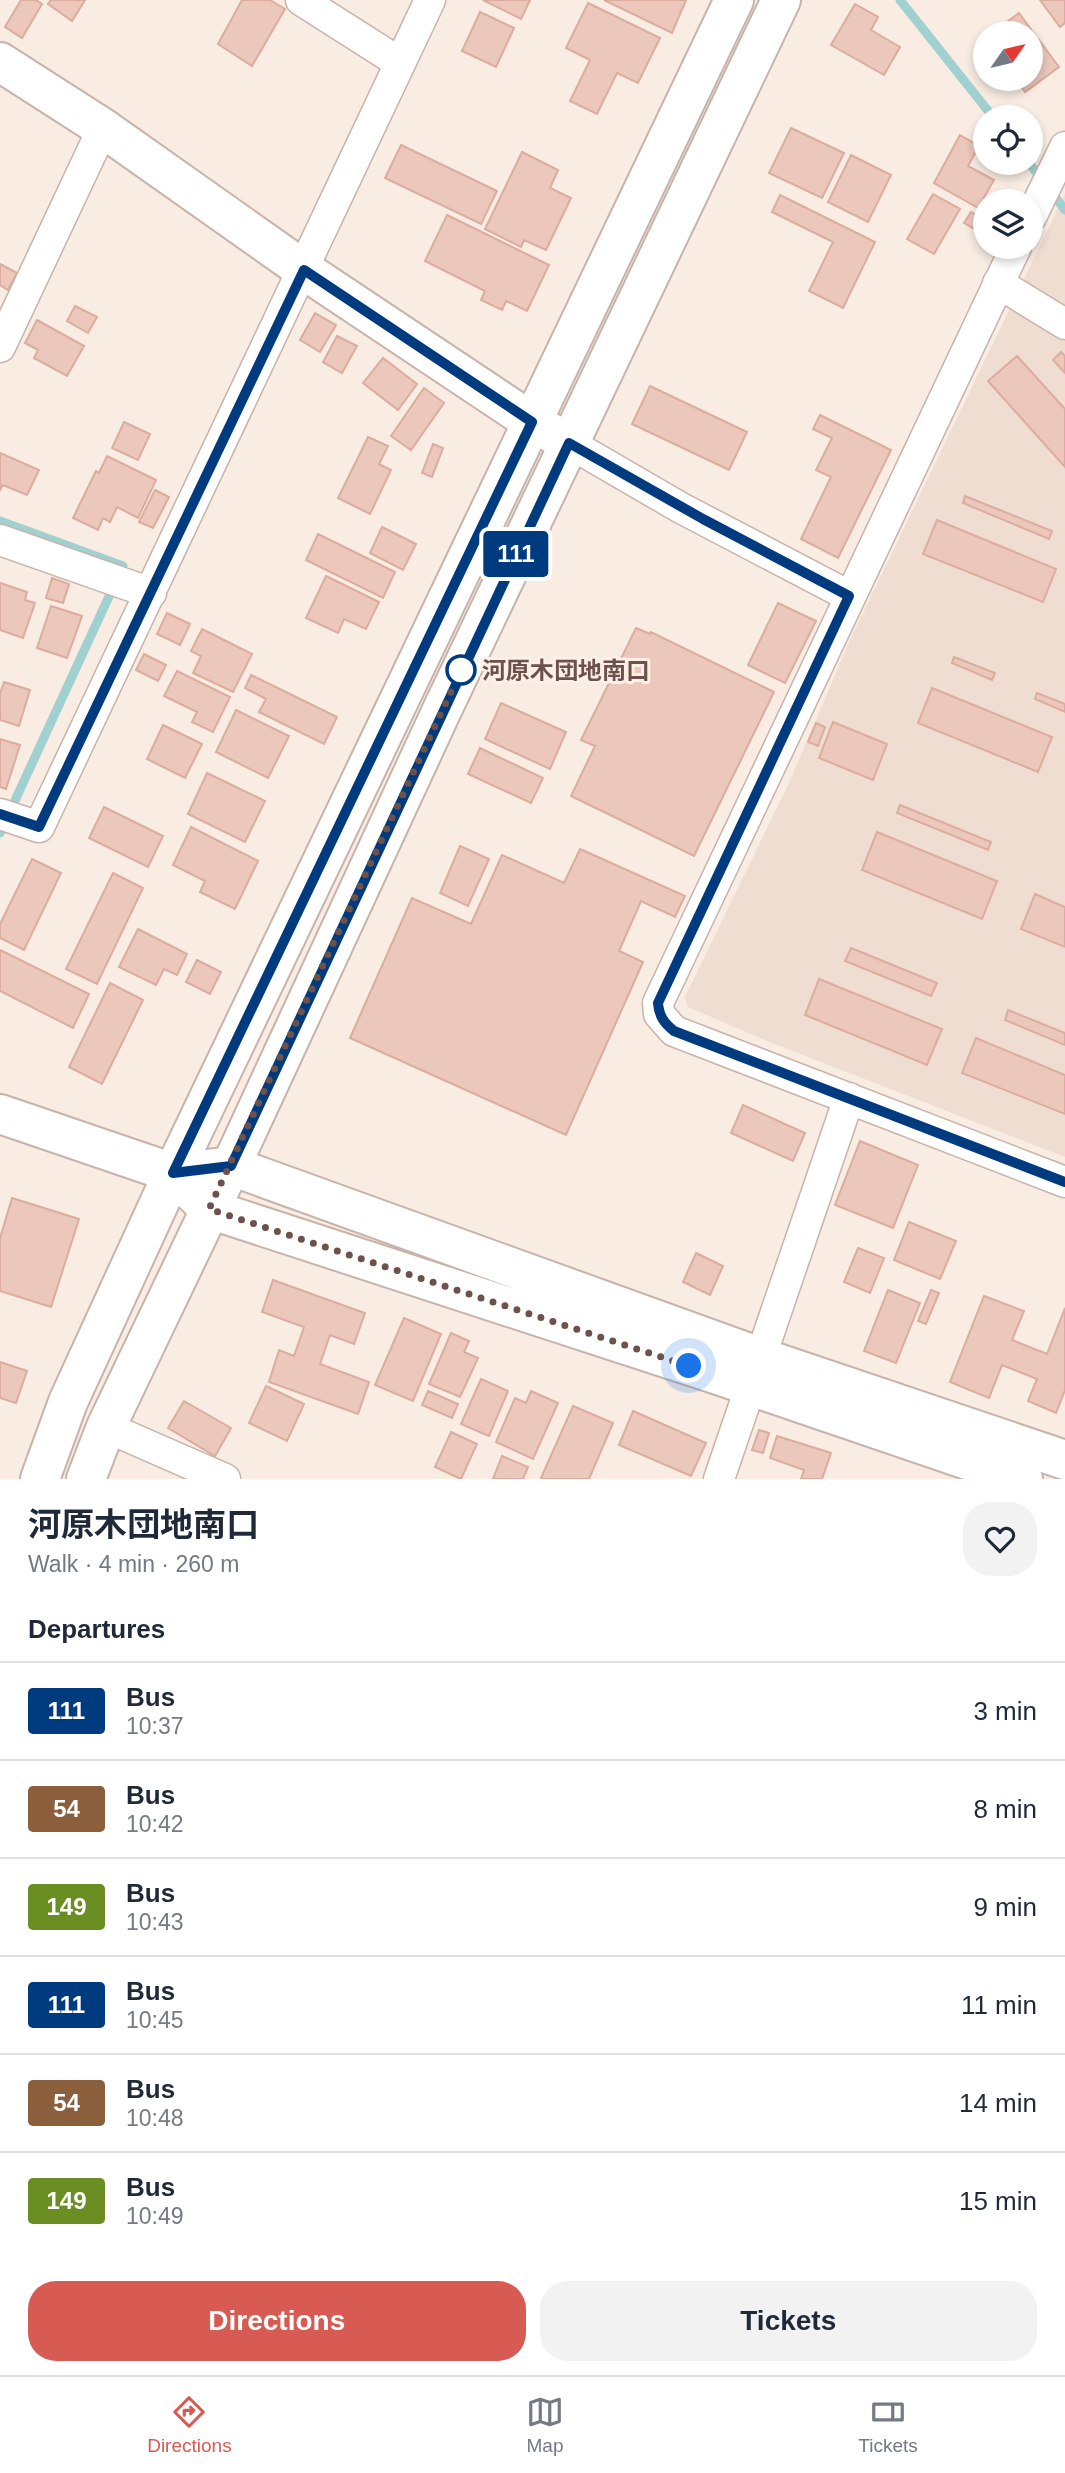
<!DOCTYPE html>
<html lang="en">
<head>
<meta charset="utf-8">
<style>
  :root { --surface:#fff; --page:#f2f2f3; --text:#1f2937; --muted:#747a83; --line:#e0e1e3; --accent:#d75a53 }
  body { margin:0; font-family:Arial,"Noto Sans JP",sans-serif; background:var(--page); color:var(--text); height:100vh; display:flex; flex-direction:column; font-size:26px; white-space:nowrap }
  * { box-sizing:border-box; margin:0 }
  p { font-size:23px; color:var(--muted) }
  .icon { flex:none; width:38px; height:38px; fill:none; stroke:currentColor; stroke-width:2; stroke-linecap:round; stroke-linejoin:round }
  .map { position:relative; height:1479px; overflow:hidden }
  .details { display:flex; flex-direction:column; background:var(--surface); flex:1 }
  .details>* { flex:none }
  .badge { padding:0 14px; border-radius:5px; font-size:24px; line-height:46px }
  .needle { width:46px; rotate:56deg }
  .fabs { position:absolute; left:973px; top:21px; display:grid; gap:14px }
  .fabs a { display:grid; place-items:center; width:70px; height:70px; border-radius:50%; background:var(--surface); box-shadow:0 4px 10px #0003; font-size:35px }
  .you { position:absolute; width:35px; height:35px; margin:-18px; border:5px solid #fff; border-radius:50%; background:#1a73e8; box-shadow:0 0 0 10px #1a73e833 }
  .map>.badge { position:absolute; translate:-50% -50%; box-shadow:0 0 0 4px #fff }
  h2 { padding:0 28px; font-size:26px; line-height:63px }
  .round { display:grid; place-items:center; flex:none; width:74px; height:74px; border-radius:28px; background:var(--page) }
  .headline { display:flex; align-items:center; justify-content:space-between; height:119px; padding:0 28px }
  h1 { font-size:33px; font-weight:700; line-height:52px }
  .action { display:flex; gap:14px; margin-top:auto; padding:14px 28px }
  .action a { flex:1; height:80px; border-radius:28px; background:var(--accent); color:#fff; font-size:28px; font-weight:700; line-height:80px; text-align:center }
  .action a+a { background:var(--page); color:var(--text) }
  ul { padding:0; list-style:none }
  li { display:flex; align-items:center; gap:21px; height:98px; padding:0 28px; border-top:2px solid var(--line) }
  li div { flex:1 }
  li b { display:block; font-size:26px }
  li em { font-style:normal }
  li .badge { min-width:77px; font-weight:700; text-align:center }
  .tab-bar { display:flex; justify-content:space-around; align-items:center; height:98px; border-top:2px solid var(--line); background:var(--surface); font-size:19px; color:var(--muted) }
  .tab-bar a { display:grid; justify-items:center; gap:4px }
  .tab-bar .selected { color:var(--accent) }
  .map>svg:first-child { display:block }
</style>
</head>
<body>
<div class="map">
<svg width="1065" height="1479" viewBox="0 0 1065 1479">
  <rect width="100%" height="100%" fill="#f9ece2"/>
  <path fill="#f0ddd1" d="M1065 194V1157L767 1041 688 1007 685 997 788 785 850 640Z"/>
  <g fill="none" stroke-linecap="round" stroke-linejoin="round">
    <path stroke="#a0d0d0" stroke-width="9" d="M900 0 993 117
      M1029 163 1065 210
      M0 521 123 566 0 833"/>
  </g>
  <path fill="#ebc7bc" stroke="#dcac9e" stroke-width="2" d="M21 0H36L42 4 22 38 5 27Z
    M51 0H85L72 21 48 4Z
    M242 0H270L285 9 252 66 218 44Z
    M483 0H530L521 19Z
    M604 0H686L672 33Z
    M1040 0H1065V23L1060 27Z
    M588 3 660 38 638 83 617 73 597 114 570 101 590 60 566 48Z
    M855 4 878 17 871 30 900 47 884 75 831 45Z
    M480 12 514 28 496 67 462 51Z
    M1019 13 1059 67 1025 92 1016 79H1031V33H992Z
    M791 128 844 153 822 198 769 173Z
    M960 135 979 146 968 166 994 180 978 208 934 183Z
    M401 145 497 191 481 224 385 178Z
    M522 152 558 170 550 188 571 198 546 250 524 240 521 247 485 229Z
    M851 155 891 175 868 222 828 202Z
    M933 194 960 209 934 254 907 239Z
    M780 195 875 242 843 308 809 291 833 242 772 212Z
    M971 212 985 220V235L964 223Z
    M447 215 549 265 527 311 506 301 502 310 481 300 485 291 425 261Z
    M0 264 17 273 8 290 0 285Z
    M75 306 97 317 88 333 67 321Z
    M315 313 336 325 320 352 300 340Z
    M37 320 84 346 67 376 34 358 38 350 25 343Z
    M337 336 357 346 342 373 323 362Z
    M1061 352 1065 356V373L1053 360Z
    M1017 356 1065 409V467L988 381Z
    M383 358 417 384 398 410 363 383Z
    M650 386 747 432 729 470 632 424Z
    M424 388 444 403 411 450 391 436Z
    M820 415 891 450 838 558 801 539 831 477 816 470 832 438 813 429Z
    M124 422 150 434 138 460 112 448Z
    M368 437 388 446 379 464 391 470 370 514 338 498Z
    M433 444 443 448 432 477 422 473Z
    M0 453 39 470 27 495 3 485 0 490Z
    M107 456 156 480 138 518 117 507 110 522 103 518 98 530 73 518 96 471 99 473Z
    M155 490 169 497 153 528 139 522Z
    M965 496 1052 531 1049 539 963 503Z
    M937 520 1056 569 1043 602 923 554Z
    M382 527 416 544 403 570 370 553Z
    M318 534 395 572 383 598 306 560Z
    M326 576 379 602 366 629 344 619 338 633 306 618Z
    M52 578 69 584 63 603 46 598Z
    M0 583 27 592 25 600 35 603 23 638 0 630Z
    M778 603 816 621 785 683 748 665Z
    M51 606 82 616 67 658 37 648Z
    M167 613 190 624 180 645 157 634Z
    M636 628 650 634 651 632 774 692 694 856 571 796 595 746 581 740Z
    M202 629 252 654 233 692 193 673 201 656 191 651Z
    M144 654 166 665 158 681 136 670Z
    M954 657 995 673 992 680 952 663Z
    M177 671 230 697 213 732 192 722 197 712 164 696Z
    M251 675 337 717 324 744 259 712 266 699 245 688Z
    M4 682 30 690 19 726 0 720V694Z
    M932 688 1052 737 1038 772 918 723Z
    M1037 693 1065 704V712L1035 699Z
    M501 703 566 732 550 769 485 739Z
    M236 710 289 736 268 778 216 752Z
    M833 722 887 744 873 780 819 758Z
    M816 723 825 727 818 746 808 742Z
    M163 725 202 744 185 778 147 759Z
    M0 739 20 745 6 789 0 787Z
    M480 748 543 778 531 803 468 774Z
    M207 773 265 801 245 842 188 814Z
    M900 805 991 842 988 850 897 813Z
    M104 807 163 836 148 867 89 838Z
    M191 827 258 861 235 909 200 892 205 881 173 865Z
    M877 832 997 881 982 919 862 870Z
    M460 846 489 859 468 906 440 893Z
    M580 849 685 896 675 917 641 901 619 951 643 962 566 1135 350 1038 412 898 471 924 502 855 564 883Z
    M32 859 61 873 24 950 0 938V924Z
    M113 873 143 888 97 984 66 969Z
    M1035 894 1065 907V947L1021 929Z
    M138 929 187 954 177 975 164 969 156 985 119 967Z
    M851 948 937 983 931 996 845 961Z
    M0 950 89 994 73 1028 0 991Z
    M197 960 221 972 210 994 186 982Z
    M819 979 942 1029 927 1065 805 1015Z
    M110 983 143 1000 102 1084 69 1067Z
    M1008 1010 1065 1033V1045L1005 1020Z
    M976 1038 1065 1075V1114L962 1073Z
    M743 1105 805 1133 793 1161 731 1133Z
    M860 1141 918 1165 893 1228 835 1205Z
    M12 1198 79 1219 51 1307 0 1291V1238Z
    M909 1222 956 1241 940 1279 894 1260Z
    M858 1248 884 1258 870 1293 844 1282Z
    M696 1253 723 1266 710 1295 683 1282Z
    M273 1280 365 1313 354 1344 330 1335 320 1364 369 1382 358 1414 269 1382 279 1350 294 1356 304 1327 262 1312Z
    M888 1290 920 1303 896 1363 864 1351Z
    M931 1290 939 1293 926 1324 918 1321Z
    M984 1296 1024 1311 1012 1340 1047 1354 1065 1308V1390L1056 1413 1028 1401 1037 1379 1002 1365 989 1398 950 1382Z
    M404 1318 441 1334 413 1401 375 1385Z
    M451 1333 469 1341 464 1352 478 1358 460 1397 429 1384Z
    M0 1362 27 1371 16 1403 0 1398Z
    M481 1379 508 1391 489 1436 461 1424Z
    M266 1386 304 1404 287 1441 249 1423Z
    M428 1391 458 1404 452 1418 422 1405Z
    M531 1391 558 1403 533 1459 496 1442 515 1398 526 1403Z
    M184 1401 231 1428 215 1456 168 1428Z
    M573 1406 613 1423 589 1479H543L541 1478Z
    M633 1411 706 1443 691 1476 619 1445Z
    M759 1430 769 1433 763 1453 752 1450Z
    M451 1432 477 1444 461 1479 435 1467Z
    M777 1436 831 1453 822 1479H801L804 1470 770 1458Z
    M502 1456 528 1467 523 1479H493Z"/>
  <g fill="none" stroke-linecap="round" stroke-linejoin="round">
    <g stroke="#c8b3aa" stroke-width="33">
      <path id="minor" d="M301 0 400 63
        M1031 217 1065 147
        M1016 247 658 1003 659 1014 674 1031 1065 1182
        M998 283 1065 324
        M0 347 103 128
        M569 443 681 508 849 596
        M0 540 151 593
        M0 814 39 827 430 0
        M106 1427 225 1479
        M719 1479 849 1098"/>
    </g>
    <g stroke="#c8b3aa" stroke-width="42">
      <path id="tertiary" d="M0 62 103 128 304 270 532 422 555 435
        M0 1114 173 1173 231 1166 760 1357 1065 1460
        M192 1192 209 1209 715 1374 1023 1479
        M40 1479 68 1402 173 1173 734 0
        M86 1479 106 1427 231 1166 442 710 781 0"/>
    </g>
    <use href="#minor" stroke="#fff" stroke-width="30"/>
    <use href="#tertiary" stroke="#fff" stroke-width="38"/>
  </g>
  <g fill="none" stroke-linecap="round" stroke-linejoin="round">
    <g stroke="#fff" stroke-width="16">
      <path id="line" d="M0 814 39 827 304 270 532 422 173 1173 231 1166 569 443 703 519 849 596 658 1003C659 1016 664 1023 674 1031L1065 1182"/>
    </g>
    <use href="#line" stroke="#003b80" stroke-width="10"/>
    <path stroke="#6d524b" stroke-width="7" stroke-dasharray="0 12.6" d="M461 670 464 664 209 1209 689 1366"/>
  </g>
  <circle fill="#fff" stroke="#003b80" stroke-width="3.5" cx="461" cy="670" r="14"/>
  <g text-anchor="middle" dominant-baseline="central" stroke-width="6" stroke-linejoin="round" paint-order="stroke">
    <g font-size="24" font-weight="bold" fill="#6d524b" stroke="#fdf0e7" text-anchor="start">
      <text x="482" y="670">河原木団地南口</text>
    </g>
  </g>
</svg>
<div class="fabs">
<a><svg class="needle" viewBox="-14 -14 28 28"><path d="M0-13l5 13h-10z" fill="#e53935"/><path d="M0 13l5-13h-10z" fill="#747a83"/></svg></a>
<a><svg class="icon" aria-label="locate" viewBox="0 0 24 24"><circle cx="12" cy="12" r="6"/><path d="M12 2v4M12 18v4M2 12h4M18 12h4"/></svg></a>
<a><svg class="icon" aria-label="layers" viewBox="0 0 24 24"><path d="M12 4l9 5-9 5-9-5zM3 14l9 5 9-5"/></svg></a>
</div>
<div class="you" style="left:689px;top:1366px"></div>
<b class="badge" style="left:516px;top:554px;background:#003b80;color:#fff">111</b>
</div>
<section class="details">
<div class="headline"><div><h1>河原木団地南口</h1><p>Walk · 4 min · 260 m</p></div><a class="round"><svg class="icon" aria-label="heart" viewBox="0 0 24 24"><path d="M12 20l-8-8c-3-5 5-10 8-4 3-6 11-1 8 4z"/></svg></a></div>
<h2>Departures</h2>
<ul>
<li><span class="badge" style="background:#003b80;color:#fff">111</span><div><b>Bus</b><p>10:37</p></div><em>3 min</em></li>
<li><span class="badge" style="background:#8b5e3c;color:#fff">54</span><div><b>Bus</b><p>10:42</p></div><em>8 min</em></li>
<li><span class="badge" style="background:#6b8e23;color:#fff">149</span><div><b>Bus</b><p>10:43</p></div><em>9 min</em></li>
<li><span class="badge" style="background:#003b80;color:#fff">111</span><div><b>Bus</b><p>10:45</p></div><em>11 min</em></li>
<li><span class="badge" style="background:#8b5e3c;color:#fff">54</span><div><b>Bus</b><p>10:48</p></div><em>14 min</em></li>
<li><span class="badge" style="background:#6b8e23;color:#fff">149</span><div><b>Bus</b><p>10:49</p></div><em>15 min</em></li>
</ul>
<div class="action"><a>Directions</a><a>Tickets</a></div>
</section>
<nav class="tab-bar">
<a class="selected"><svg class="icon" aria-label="directions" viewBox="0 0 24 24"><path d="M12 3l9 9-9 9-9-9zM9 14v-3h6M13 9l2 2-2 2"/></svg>Directions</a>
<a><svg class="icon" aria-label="map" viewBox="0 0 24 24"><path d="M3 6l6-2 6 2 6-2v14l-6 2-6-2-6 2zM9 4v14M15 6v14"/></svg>Map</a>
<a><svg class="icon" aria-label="tickets" viewBox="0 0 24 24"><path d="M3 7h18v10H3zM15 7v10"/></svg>Tickets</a>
</nav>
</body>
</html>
